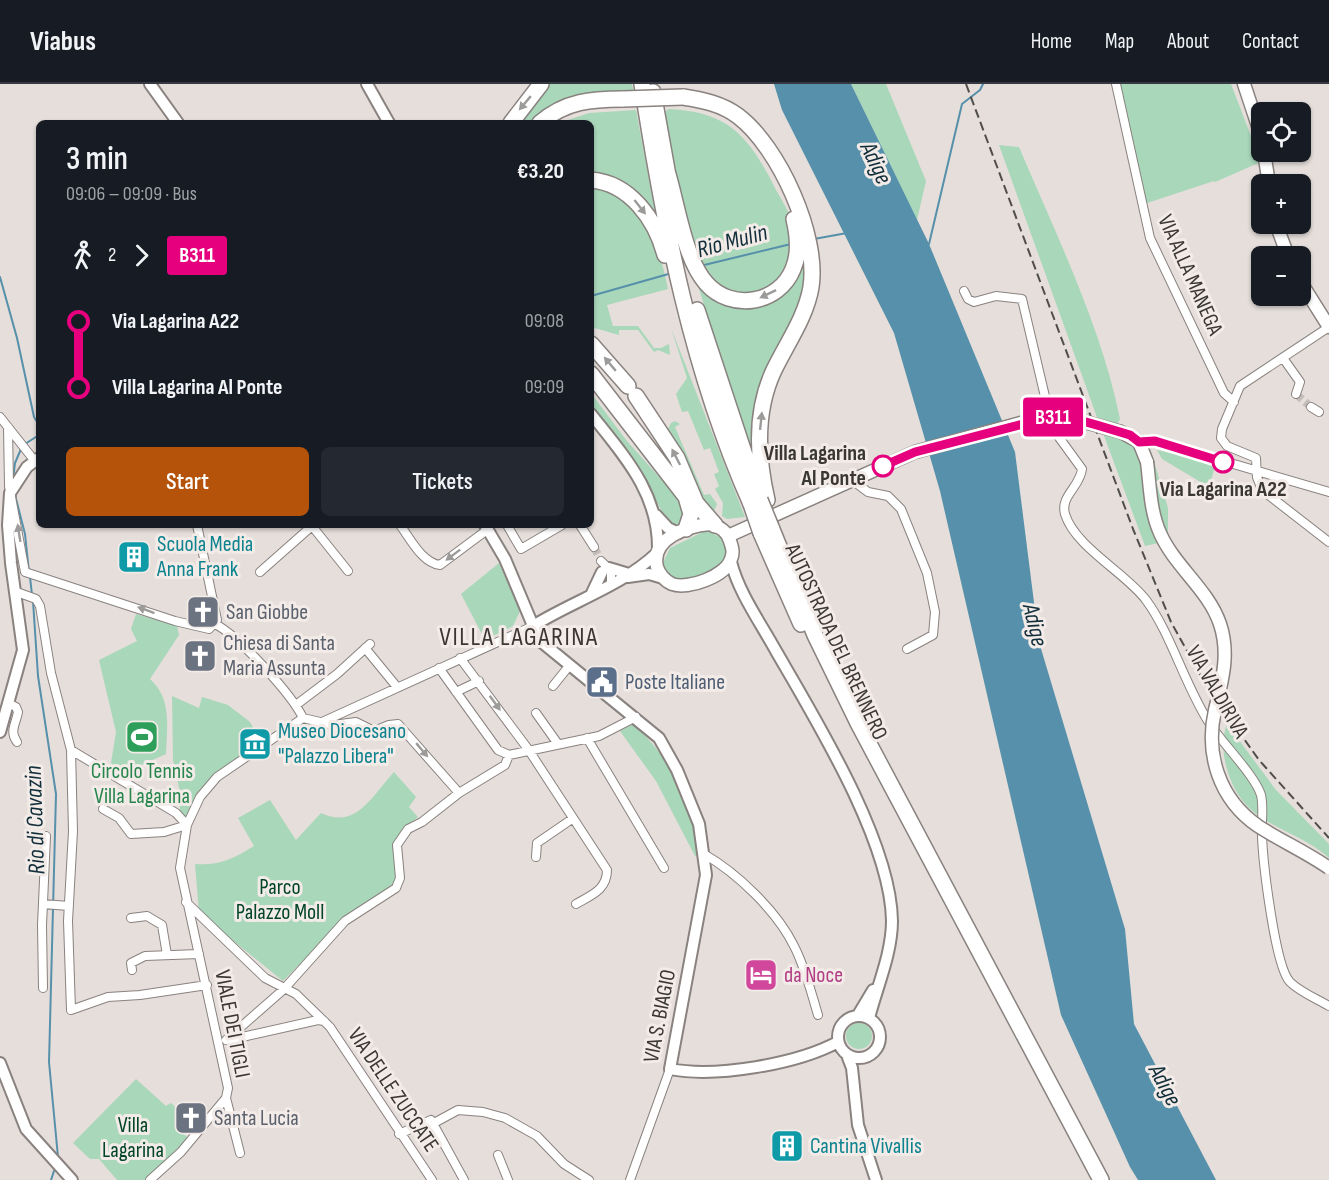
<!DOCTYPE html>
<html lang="en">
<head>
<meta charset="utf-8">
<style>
  :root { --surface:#171b24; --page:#242831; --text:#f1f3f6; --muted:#9ea1a6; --line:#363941; --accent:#b45309 }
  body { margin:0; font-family:"Sofia Sans Condensed",sans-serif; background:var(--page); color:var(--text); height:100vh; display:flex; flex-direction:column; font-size:22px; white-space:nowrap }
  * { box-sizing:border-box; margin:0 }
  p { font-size:20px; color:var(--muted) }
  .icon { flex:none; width:33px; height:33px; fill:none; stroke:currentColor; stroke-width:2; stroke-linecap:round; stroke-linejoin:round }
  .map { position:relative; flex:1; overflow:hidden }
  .details { position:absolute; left:36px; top:36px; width:558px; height:408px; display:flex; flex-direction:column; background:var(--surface); border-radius:9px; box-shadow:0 2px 4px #0004 }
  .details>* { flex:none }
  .badge { padding:0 12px; border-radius:4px; font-size:21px; line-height:39px }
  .fabs { position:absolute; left:1251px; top:18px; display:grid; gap:12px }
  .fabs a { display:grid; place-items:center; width:60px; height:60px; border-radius:9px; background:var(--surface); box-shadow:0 2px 4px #0004; font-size:30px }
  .map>.badge { position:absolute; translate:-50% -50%; box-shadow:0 0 0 3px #fff }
  .legs { display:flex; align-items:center; gap:9px; height:66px; padding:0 30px; font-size:20px }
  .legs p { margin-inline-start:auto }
  .head { display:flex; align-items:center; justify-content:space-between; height:102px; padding:0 30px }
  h1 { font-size:33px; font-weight:600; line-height:45px }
  .action { display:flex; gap:12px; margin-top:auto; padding:12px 30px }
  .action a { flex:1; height:69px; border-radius:9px; background:var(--accent); color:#fff; font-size:24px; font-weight:600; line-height:69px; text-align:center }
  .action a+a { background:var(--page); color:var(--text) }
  ul { padding:0 30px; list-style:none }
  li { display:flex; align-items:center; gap:21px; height:66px; font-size:22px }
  li i { display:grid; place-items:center; width:9px; height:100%; margin:0 8px; background:currentColor }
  li i::after { content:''; width:15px; height:15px; margin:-8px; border:4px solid; border-radius:50%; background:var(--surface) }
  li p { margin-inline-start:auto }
  li:first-child i { background:linear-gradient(#0000 50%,currentColor 0) }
  li:last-child i { background:linear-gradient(currentColor 50%,#0000 0) }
  header { display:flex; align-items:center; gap:36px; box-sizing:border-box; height:84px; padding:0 30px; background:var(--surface); border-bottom:2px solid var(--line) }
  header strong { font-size:28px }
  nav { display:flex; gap:33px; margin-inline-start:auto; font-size:21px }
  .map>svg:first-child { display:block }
</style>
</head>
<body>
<header>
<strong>Viabus</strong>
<nav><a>Home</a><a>Map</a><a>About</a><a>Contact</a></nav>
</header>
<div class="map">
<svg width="1329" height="1096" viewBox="0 0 1329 1096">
  <rect width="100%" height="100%" fill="#e5deda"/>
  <path fill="#a9d7ba" d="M546 0H632L634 9 534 39H514Z
    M851 0H886L926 97 917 136Z
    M1120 0H1231L1261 78 1215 98 1214 97 1144 120Z
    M669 25C727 28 747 50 773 100 778 111 789 125 791 137 793 152 790 169 790 183L769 207 735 213 705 191 689 148 661 30Z
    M636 26 658 144 591 92V39H559L589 29Z
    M999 61 1019 63C1055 148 1102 244 1120 335L1116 342 1098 336Z
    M591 100C642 110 659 160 668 205L607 221 613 242H638L654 264H661L669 260 670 271 658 266 654 268 638 246H619V251L591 243Z
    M801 154 806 193 800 219 780 261 756 389 695 192 711 211H778Z
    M671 244 745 433 727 435 722 432 723 419 715 405 719 402 714 390 719 388 710 364 704 366 688 327 682 328 676 310 687 294Z
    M591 309 627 357 685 422 682 440H668L643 390 591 323Z
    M675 337 680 340 675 343 704 411 710 410 717 420 714 427 706 426 668 345 671 339Z
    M1103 349C1111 352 1123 353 1129 356 1145 364 1146 437 1158 459L1145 462Z
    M1150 364 1168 424V452L1158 424Z
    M1157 366 1216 379 1209 403 1162 375Z
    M703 448H710L725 456C730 489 705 491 679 498L666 491 663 479 670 464Z
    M499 479 520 527 513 542 485 556 461 510Z
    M136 530 177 542 179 551 150 595C172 615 167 642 166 670L121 690 111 679 116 648 99 576 137 557 131 545Z
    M172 612 199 624 202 613 228 621 250 638 255 647 242 656 252 665 229 681 189 731 185 733 180 727V708L173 676Z
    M633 640C671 673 694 724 702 773L695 772 656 697 620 647Z
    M1227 640 1276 706 1329 760V774C1290 740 1244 744 1227 685 1223 670 1221 656 1227 640Z
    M394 688 416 713 409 723 418 733C411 739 402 746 397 754 387 771 403 788 390 805L345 834 283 897 199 829 195 780C219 782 233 775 254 762L238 734 270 716 296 756 321 729C356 746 372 712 394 688Z
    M846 952a13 13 0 1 1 26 0a13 13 0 1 1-26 0Z
    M136 995 166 1022 171 1019 184 1031 176 1043 188 1054 147 1096H117L99 1075H90L73 1059Z"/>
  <path fill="#5690aa" d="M774 0H851L929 160 1015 368 1039 558 1125 845 1134 940 1216 1096H1138L1130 1083 1061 931 940 407 894 249 782 26Z"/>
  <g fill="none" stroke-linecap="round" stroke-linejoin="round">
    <path stroke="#5690aa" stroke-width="2" d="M814 155 847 149
      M929 160 962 20 980 6 983 0
      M700 182 791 160
      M0 193 17 254 34 333 39 341
      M591 212 672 189
      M25 360 39 351
      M13 396 15 379 21 365
      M15 411 25 450 29 488
      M30 493 32 511
      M33 517 38 592 56 710 49 978 58 1073
      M51 1096 55 1084"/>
    <path stroke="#c3bdb9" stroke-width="8" stroke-dasharray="8 4" stroke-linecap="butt" d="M1296 310 1311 323
      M594 463 601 477"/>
    <g stroke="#89827f" stroke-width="10">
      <path id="street" d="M1116 0 1150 154 1224 309 1234 318
        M964 207 968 215 974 218 996 212 1022 215 1051 338 1050 341 1082 385C1080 403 1060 412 1065 430 1075 463 1126 489 1146 516 1170 548 1185 601 1208 637 1220 657 1255 691 1261 711 1264 724 1261 739 1262 752 1263 778 1275 883 1290 898 1300 908 1317 915 1329 922
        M1329 243 1240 302 1222 345 1221 354 1227 362 1256 374 1257 393 1262 406 1329 458
        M1283 274 1300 298 1296 310
        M1311 323 1319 328
        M0 333 34 376
        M8 343 9 402 25 488 175 537 209 545 217 536 197 441
        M1139 358 1155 357 1329 408
        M852 396 868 408 888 412 901 425 927 489 935 528 933 551 907 565
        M400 441C410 454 422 479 440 481L487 446
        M507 441 521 465 562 441
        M580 441 594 463
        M601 477 611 487V500
        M260 488 312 442 348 487
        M14 507 36 515 40 522 51 589 71 666 73 747 68 837 71 926 108 913 140 911 207 901
        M215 540C239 552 292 611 303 634
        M365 564 397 603
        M460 574 528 665 607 786C607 806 591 811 576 820
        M439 584 498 666 509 671 599 652 636 633
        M553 602 569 582
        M456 608 479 597
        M8 619 16 623 18 628C16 640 9 647 17 658
        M296 621 337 590 370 560
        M536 629 558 660
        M303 634 333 641 356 638 374 647 389 641 398 640 459 709
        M320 639 533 542
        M587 654 664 784
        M71 666 176 729 187 741
        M103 725 119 734 131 750 164 748 187 741
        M704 770C737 789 777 827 794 862 805 883 811 908 818 931
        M536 773 537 759 572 735
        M186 818 265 894 296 910 330 943 432 1096
        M43 820 69 822
        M131 834 147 832 162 841 167 871
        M132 886 131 879 145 872 199 870
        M43 904 42 841 46 752
        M226 956 283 906 345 837 396 804 400 794 397 761 408 745 422 738 459 709 505 681 509 671
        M229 956 318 936 324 937
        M226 1014 240 1069
        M434 1039 458 1026 483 1028 505 1034 537 1052 564 1080 589 1096
        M399 1050 431 1036 464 1096
        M498 1071 508 1096
        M150 1096 181 1068 226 1014 228 1004 180 784 187 741 200 713 217 693 303 634
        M630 1096 670 985"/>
    </g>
    <g stroke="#89827f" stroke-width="14">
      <path id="secondary" d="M150 0 178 39
        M367 0 389 39
        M591 330C624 372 659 409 658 466
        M656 431 668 444 679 449
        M485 441 505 475 539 556 659 654 677 686 699 740 706 791 670 985C716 994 797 980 838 958
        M731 478C739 509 760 538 776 567 816 636 891 758 892 837 892 869 877 903 869 934
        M609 484 629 490
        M628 493 649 490 663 494
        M592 509 602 488
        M533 542C573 517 622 502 657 469
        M0 648 23 566 11 479 8 441 10 409 27 383 39 374
        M858 931 873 906
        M838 953a21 21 0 1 1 42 0a21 21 0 1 1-42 0Z
        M847 971 852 984 858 1041 876 1096
        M0 979 26 1045 72 1096"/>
    </g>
    <g stroke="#89827f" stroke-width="15">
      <path id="primary" d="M1244 0 1262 54
        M1264 68 1269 100
        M1276 140 1288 172
        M1300 197 1329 243
        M1121 348 1139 358 1147 378
        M710 440C720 443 727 447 730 457 732 463 734 468 731 475 726 492 688 506 672 500 665 497 659 490 657 483 650 454 688 442 710 440Z
        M728 452 915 368 1035 335 1050 333 1078 336"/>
    </g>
    <g stroke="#89827f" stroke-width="18">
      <path id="highway" d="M642 0C664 142 692 288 751 420
        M653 8 669 97
        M683 13C703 16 722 20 738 32 779 63 819 152 811 203 806 233 787 259 774 286 755 326 757 373 767 416
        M511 39 541 0
        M540 39C565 17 592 15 623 15
        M667 87C677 119 684 174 706 199 731 228 779 220 793 185 800 169 798 152 794 135
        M591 96C630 99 656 136 665 171
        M697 226 758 411
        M591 260 628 302
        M591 290 686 413 691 430 686 445
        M636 312 677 374 696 419 715 441
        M771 443 815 551 858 639 1101 1096
        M761 449 801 540"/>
    </g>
    <use href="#street" stroke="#fff" stroke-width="8"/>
    <use href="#secondary" stroke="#fff" stroke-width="10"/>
    <use href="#primary" stroke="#fff" stroke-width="12"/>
    <use href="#highway" stroke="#fff" stroke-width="15"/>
    <path stroke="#504d4a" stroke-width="2" stroke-dasharray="9 4.5" stroke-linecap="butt" d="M966 0 1133 445 1171 538 1207 603 1259 676 1329 754"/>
    <g stroke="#89827f" stroke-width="15" stroke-linecap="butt">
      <path id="primary-bridge" d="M1078 336 1121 348
        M1147 378C1150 401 1150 427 1160 449 1175 483 1208 505 1220 540 1230 570 1222 597 1215 626 1205 670 1219 715 1258 742 1281 757 1306 768 1329 784"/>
    </g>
    <g stroke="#89827f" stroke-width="18" stroke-linecap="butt">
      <path id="highway-bridge" d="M623 15 683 13
        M760 416 771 443
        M751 420 761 449"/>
    </g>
    <use href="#primary-bridge" stroke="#fff" stroke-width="12"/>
    <use href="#highway-bridge" stroke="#fff" stroke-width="15"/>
  </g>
  <defs><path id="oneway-solid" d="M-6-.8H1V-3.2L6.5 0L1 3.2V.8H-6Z" transform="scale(1.5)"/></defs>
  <g fill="#9c9b9a">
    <use href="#oneway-solid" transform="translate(525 19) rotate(130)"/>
    <use href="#oneway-solid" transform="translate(640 123) rotate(52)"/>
    <use href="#oneway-solid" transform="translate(768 210) rotate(154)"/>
    <use href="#oneway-solid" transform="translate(610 280) rotate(-130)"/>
    <use href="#oneway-solid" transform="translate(761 337) rotate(-84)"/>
    <use href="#oneway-solid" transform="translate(676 373) rotate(-117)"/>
    <use href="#oneway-solid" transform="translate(19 449) rotate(-99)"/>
    <use href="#oneway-solid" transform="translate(453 471) rotate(143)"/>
    <use href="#oneway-solid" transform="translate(146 526) rotate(-160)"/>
    <use href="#oneway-solid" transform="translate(495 619) rotate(54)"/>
    <use href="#oneway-solid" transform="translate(422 666) rotate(50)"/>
  </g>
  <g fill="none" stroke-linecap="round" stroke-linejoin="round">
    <g stroke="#fff" stroke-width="14">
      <path id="line-1" d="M883 382 915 368 1050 333 1072 334 1100 342 1130 351 1139 358 1155 357 1223 378"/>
    </g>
    <use href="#line-1" stroke="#e6007e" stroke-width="9"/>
  </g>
  <defs>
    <g id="building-square" transform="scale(1.725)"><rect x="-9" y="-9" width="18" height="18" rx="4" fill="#0f9aa8" stroke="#f2ebe7"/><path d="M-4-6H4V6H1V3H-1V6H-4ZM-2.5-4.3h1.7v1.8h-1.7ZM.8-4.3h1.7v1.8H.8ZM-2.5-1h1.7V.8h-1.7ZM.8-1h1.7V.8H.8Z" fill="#fff"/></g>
    <g id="church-square" transform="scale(1.725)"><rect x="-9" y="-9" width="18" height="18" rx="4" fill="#6b7280" stroke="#f2ebe7"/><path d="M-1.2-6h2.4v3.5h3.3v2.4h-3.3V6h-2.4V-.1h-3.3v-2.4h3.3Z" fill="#fff"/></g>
    <g id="civic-square" transform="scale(1.725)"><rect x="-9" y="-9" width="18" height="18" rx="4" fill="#5c6f8a" stroke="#f2ebe7"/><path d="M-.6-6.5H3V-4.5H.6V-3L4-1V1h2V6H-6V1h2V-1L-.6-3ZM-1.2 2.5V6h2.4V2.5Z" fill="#fff"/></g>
    <g id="stadium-square" transform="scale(1.725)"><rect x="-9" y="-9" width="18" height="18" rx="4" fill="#2e9e5b" stroke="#f2ebe7"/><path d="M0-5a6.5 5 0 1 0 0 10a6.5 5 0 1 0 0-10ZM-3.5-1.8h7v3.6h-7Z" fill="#fff"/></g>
    <g id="museum-square" transform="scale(1.725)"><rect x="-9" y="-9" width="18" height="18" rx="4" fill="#0f9aa8" stroke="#f2ebe7"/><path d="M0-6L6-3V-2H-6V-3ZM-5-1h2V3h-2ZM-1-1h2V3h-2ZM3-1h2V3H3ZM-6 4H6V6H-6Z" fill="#fff"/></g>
    <g id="hotel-square" transform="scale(1.725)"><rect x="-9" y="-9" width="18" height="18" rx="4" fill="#d1479c" stroke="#f2ebe7"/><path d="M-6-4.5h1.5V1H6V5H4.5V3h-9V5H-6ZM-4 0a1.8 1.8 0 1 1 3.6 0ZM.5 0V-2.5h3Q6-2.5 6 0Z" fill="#fff"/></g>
  </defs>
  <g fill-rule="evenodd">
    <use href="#building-square" x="134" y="473"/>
    <use href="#church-square" x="203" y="528"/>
    <use href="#church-square" x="200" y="572"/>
    <use href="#civic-square" x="602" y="598"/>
    <use href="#stadium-square" x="142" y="653"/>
    <use href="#museum-square" x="255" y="660"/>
    <use href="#hotel-square" x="761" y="891"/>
    <use href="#church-square" x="191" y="1034"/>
    <use href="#building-square" x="787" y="1062"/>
  </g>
  <g fill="#fff" stroke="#e6007e" stroke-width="3">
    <circle cx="1223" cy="378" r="10"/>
    <circle cx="883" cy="382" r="10"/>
  </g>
  <g text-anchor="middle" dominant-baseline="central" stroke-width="6" stroke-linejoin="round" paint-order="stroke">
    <g font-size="22" fill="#3a3735" stroke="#f2ebe7">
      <text transform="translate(1190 191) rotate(66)">VIA ALLA MANEGA</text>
      <text transform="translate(836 558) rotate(65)">AUTOSTRADA DEL BRENNERO</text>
      <text transform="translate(1217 608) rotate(60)">VIA VALDIRIVA</text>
      <text transform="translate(660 932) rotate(-79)">VIA S. BIAGIO</text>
      <text transform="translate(232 940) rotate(79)">VIALE DEI TIGLI</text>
      <text transform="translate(393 1006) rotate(56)">VIA DELLE ZUCCATE</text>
    </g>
    <g font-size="22" font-weight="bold" fill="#3a3735" stroke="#f2ebe7" text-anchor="end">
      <text x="866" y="369">Villa Lagarina<tspan x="866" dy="25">Al Ponte</tspan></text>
      <text x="1223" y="405" text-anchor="middle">Via Lagarina A22</text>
    </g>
    <g font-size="22" fill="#0d838f" stroke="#f2ebe7" text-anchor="start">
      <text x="157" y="460">Scuola Media<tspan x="157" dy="25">Anna Frank</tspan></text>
      <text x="278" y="647">Museo Diocesano<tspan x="278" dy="25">"Palazzo Libera"</tspan></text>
      <text x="810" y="1062">Cantina Vivallis</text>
    </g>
    <g font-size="22" fill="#5b616d" stroke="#f2ebe7" text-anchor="start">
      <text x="226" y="528">San Giobbe</text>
      <text x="223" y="559">Chiesa di Santa<tspan x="223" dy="25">Maria Assunta</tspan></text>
      <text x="214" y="1034">Santa Lucia</text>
    </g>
    <g font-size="22" fill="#4e5e75" stroke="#f2ebe7" text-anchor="start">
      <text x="625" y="598">Poste Italiane</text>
    </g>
    <g font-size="22" fill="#27864d" stroke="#f2ebe7">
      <text x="142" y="687">Circolo Tennis<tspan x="142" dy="25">Villa Lagarina</tspan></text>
    </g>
    <g font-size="22" fill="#014426" stroke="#f2ebe7">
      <text x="280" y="803">Parco<tspan x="280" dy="25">Palazzo Moll</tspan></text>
      <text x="133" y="1041">Villa<tspan x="133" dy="25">Lagarina</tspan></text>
    </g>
    <g font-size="22" fill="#b23c85" stroke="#f2ebe7" text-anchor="start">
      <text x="784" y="891">da Noce</text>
    </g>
    <g font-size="24" font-style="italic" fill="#112e3a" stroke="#f2ebe7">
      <text transform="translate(876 79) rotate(65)">Adige</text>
      <text transform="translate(732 157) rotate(-15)">Rio Mulin</text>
      <text transform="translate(1035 541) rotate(77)">Adige</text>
      <text transform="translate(35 736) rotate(-92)">Rio di Cavazin</text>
      <text transform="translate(1165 1001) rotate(62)">Adige</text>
    </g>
    <g font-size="26" letter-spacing="1.5" fill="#3d3734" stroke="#f2ebe7">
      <text x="519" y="553">VILLA LAGARINA</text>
    </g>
  </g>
</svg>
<div class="fabs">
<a><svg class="icon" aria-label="locate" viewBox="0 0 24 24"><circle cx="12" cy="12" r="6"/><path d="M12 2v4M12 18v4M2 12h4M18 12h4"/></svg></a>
<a>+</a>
<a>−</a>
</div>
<b class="badge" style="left:1053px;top:333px;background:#e6007e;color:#fff">B311</b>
<section class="details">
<div class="head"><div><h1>3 min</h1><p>09:06 – 09:09 · Bus</p></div><b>€3.20</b></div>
<div class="legs"><svg class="icon" aria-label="walk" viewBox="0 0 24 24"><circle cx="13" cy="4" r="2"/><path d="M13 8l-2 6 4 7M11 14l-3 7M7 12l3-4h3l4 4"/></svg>2<svg class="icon" aria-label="forward" viewBox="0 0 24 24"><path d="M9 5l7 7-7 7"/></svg><b class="badge" style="background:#e6007e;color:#fff">B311</b></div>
<ul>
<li><i style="color:#e6007e"></i><b>Via Lagarina A22</b><p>09:08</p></li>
<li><i style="color:#e6007e"></i><b>Villa Lagarina Al Ponte</b><p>09:09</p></li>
</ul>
<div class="action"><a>Start</a><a>Tickets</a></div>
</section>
</div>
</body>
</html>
